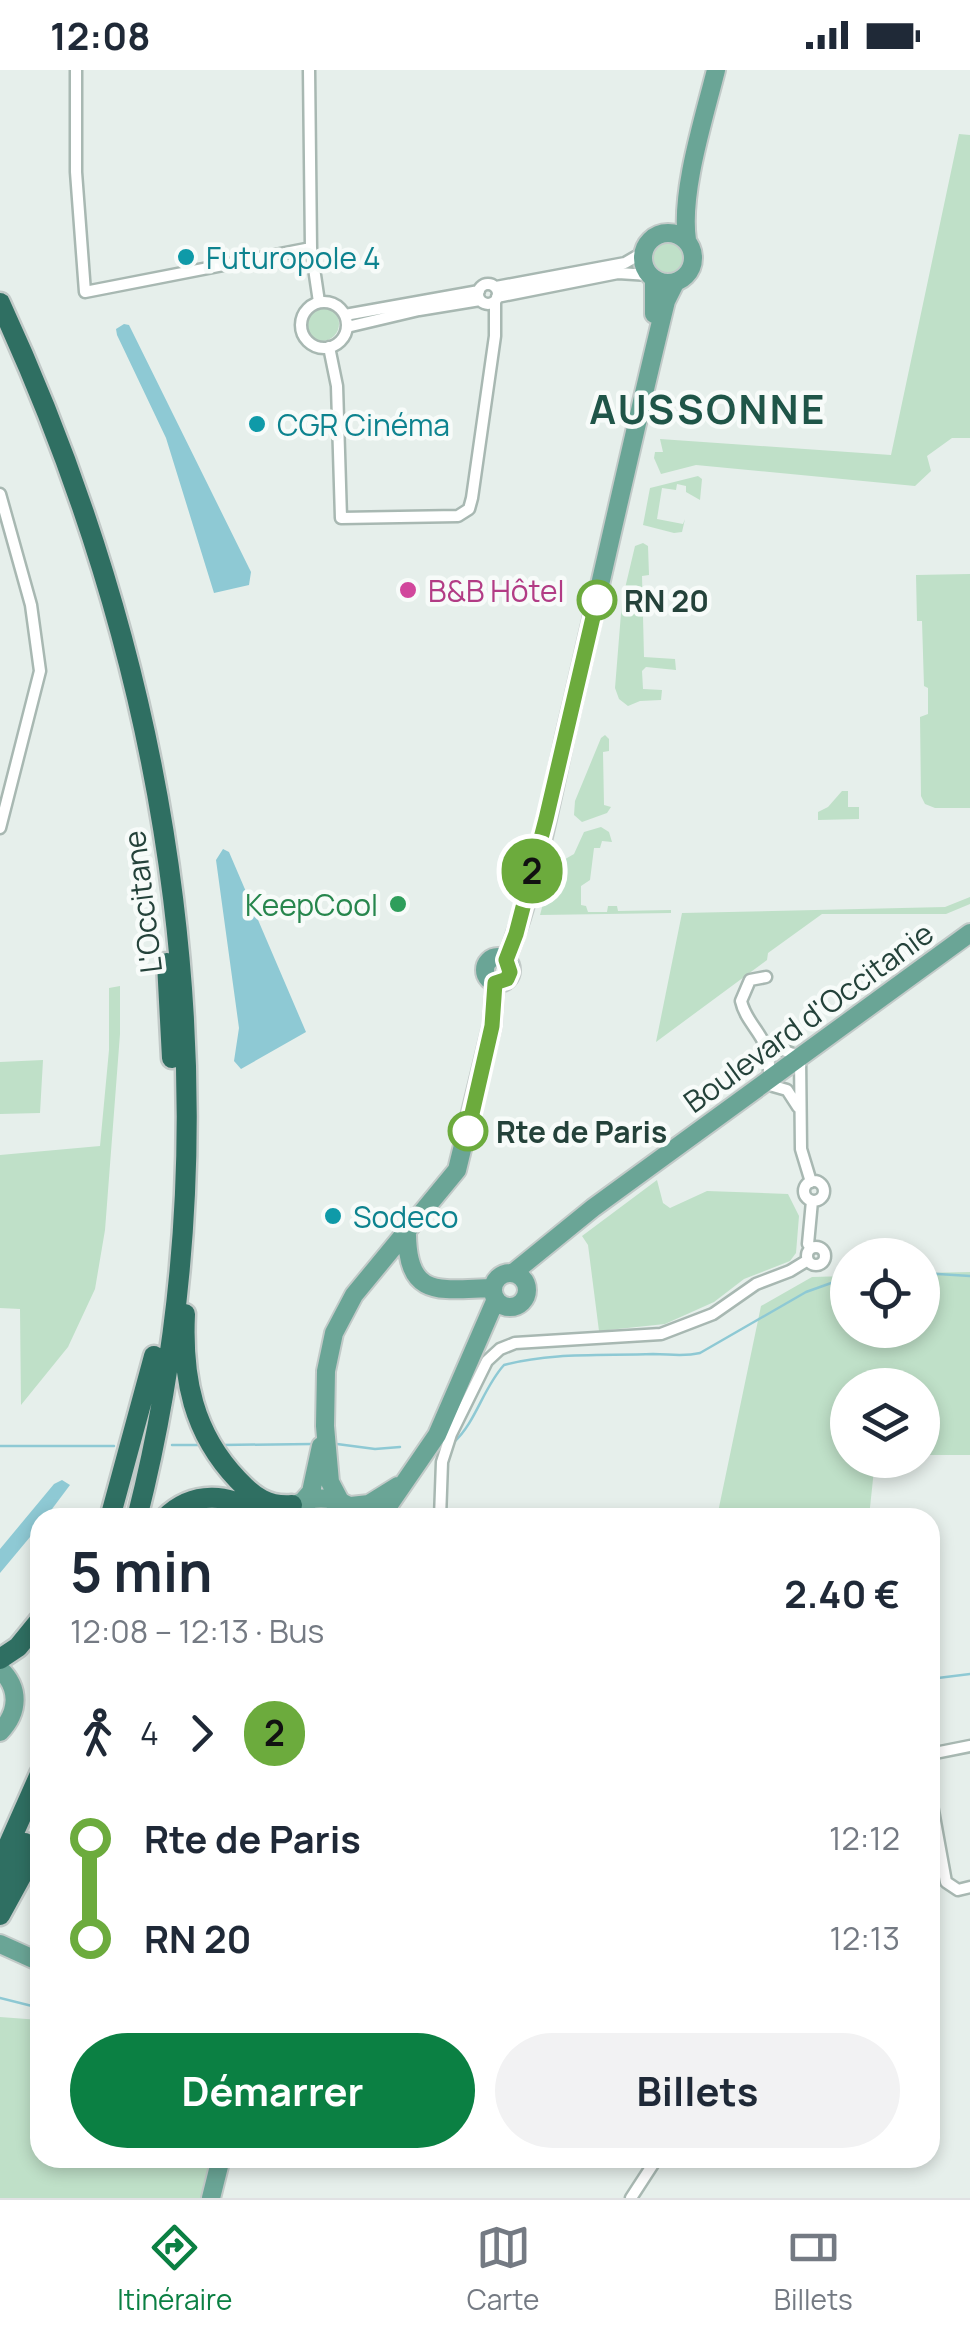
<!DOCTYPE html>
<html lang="fr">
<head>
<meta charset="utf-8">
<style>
  :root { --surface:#fff; --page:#f2f2f3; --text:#1f2937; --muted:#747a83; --line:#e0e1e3; --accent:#0b8043 }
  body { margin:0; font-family:Manrope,sans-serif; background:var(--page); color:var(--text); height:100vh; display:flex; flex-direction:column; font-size:38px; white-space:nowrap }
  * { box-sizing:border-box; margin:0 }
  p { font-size:32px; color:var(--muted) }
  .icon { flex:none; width:55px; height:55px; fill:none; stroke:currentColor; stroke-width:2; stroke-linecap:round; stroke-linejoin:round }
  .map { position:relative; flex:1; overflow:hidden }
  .panel { position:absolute; left:30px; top:1438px; width:910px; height:660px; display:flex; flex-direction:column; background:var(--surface); border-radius:30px; box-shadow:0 5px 15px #0003 }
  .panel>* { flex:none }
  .badge { padding:0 20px; border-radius:32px; font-size:35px; line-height:65px }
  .controls { position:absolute; left:830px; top:1168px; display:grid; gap:20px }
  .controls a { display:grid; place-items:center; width:110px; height:110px; border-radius:50%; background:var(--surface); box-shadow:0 5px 15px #0003; font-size:50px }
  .map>.badge { position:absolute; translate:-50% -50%; box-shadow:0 0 0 5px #fff }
  .legs { display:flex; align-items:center; gap:15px; height:110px; padding:0 40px; font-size:32px }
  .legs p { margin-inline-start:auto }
  .headline { display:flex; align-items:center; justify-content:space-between; height:170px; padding:0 40px }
  h1 { font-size:55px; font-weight:700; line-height:75px }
  .cta { display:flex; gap:20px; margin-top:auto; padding:20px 40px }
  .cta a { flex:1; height:115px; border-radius:60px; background:var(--accent); color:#fff; font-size:40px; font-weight:700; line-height:115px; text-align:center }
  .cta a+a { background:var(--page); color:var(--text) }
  ul { padding:0 40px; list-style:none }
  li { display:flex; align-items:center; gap:35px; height:100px; font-size:38px }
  li i { display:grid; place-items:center; width:15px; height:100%; margin:0 12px; background:currentColor }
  li i::after { content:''; width:25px; height:25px; margin:-12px; border:8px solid; border-radius:50%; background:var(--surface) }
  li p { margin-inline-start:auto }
  li:first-child i { background:linear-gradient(#0000 50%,currentColor 0) }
  li:last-child i { background:linear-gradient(currentColor 50%,#0000 0) }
  .status { display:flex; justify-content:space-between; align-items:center; height:70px; padding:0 50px; background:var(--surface); direction:ltr }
  .status svg { height:28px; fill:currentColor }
  .tabs { display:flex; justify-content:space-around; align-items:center; height:140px; border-top:2px solid var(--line); background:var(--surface); font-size:28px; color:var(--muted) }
  .tabs a { display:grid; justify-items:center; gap:5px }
  .tabs .active { color:var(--accent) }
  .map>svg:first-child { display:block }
</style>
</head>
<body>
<div class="status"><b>12:08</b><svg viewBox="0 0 49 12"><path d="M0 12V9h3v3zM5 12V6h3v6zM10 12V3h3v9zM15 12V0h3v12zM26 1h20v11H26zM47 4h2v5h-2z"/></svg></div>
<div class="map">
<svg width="970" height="2128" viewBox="0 0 970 2128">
  <rect width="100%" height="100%" fill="#e6efeb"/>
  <path fill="#bfe0c8" d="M959 64 970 65V368H952L927 386 931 401 915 416 696 395 661 404 654 388 655 382H663L660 369 891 385Z
    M648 188a20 20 0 1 1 40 0a20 20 0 1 1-40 0Z
    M305 254a17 17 0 1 1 34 0a17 17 0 1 1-34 0Z
    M698 406 702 409 700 430 686 422V416L677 414 676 420 662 418 657 449 683 454 685 449 682 462 674 463 643 455 650 418Z
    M643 473 648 476 649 505 642 506 644 587 675 589 676 600 646 597 642 601 643 619 662 620 661 630 640 631 628 636 619 629 615 618 622 531 635 476Z
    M970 504V738H935L925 734 921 726 920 647 928 644V618L924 616 922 551H917L916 505Z
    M605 665 609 669V681L603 682 604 735 611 737 607 743 582 752 574 745 575 731 601 668Z
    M842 721H848V737H859V749L818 750V742L828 737Z
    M601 757 609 762 612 772 602 771 600 778H594L590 810 581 816V835L586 836 588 842H607L608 836H617L618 841 671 840V843L540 845 553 796 574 784 584 762Z
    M970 827V834L946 844H822L768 883 767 890 656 972 682 843 945 837Z
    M120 916V964L105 1160 95 1219 68 1277 21 1335 20 1239 0 1238V1085L100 1076 109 980V918Z
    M43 990 40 1043 0 1044V992Z
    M657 1110 663 1133 670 1138 707 1121 788 1124 799 1146 796 1183 790 1191 744 1209 714 1232 665 1254 599 1261 588 1175 582 1166Z
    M970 1202V1385H923L922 1315H848V1390H875L869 1447H717L761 1236 812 1207 847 1206 848 1260H922L923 1203Z
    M0 1947 40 1950V2088H211L202 2128H0Z"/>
  <path fill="#8ec9d4" d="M124 254 129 255 251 502 249 515 214 523 166 368 117 265 116 259Z
    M223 779 229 782 306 962 241 999 234 991 239 958 216 790Z
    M62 1410 70 1415 46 1447 40 1448V1455L0 1503V1479L54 1414Z"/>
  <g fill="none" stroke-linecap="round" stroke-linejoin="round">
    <path stroke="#8ec9d4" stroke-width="2.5" d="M922 1203 970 1206
      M454 1372C476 1352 483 1318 504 1295 551 1282 604 1286 653 1284 670 1284 683 1287 700 1283L806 1222 848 1207
      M337 1374 375 1379 400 1377
      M172 1375H200
      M222 1375 312 1374
      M0 1376H114
      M930 1609 970 1604
      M0 1928 40 1938"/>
    <g stroke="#a8b8b2" stroke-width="15">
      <path id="street" d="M76 0V102L85 222 311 178
        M309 0 311 178 319 232
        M478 224a10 10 0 1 1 20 0a10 10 0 1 1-20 0Z
        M496 217 625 193 644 182
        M497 227 618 203 649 205
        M301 255a23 23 0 1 1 46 0a23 23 0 1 1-46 0Z
        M345 245 479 221
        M347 257 419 240 480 230
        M329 277 337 316 341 448 458 446 469 439 472 428 495 266V231
        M0 424 31 535 40 601 0 758
        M766 907 750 910 741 931C745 949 758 959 765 975 770 986 769 998 769 1009
        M764 972 800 987 801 1079 811 1112
        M766 1014 787 1020 798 1037
        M804 1121a10 10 0 1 1 20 0a10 10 0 1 1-20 0Z
        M807 1186a9 9 0 1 1 18 0a9 9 0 1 1-18 0Z
        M811 1178 808 1174 812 1131
        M440 1448 442 1392 451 1364 487 1291 500 1279 515 1273 661 1264 713 1244 756 1214 790 1201 808 1190
        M930 1684 970 1676
        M930 1724 946 1812 958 1820 970 1817
        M631 2128 657 2088"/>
    </g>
    <g stroke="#c2cac8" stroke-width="22">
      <path id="primary" d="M643 188a25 25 0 1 1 50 0a25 25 0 1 1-50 0Z
        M687 170C680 123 704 48 716 0
        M654 244V210
        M485 900a13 13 0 1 1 26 0a13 13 0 1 1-26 0Z
        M506 890C535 818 549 738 566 662 600 518 631 374 666 231L675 213
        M407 1165C408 1230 441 1219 493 1218
        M493 1220a17 17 0 1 1 34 0a17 17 0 1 1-34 0Z
        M513 1203 593 1138 970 863
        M304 1430 311 1422 321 1376
        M340 1431 330 1412 325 1356 326 1301 334 1263 354 1225 457 1100 492 956 495 913
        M351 1436 369 1434 398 1416
        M278 1448C303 1422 339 1422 364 1448
        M380 1448 437 1365 496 1229
        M0 1599C20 1618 19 1642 0 1662
        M0 1874 40 1892
        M211 2128 221 2088"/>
    </g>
    <g stroke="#c2cac8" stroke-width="25">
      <path id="highway" d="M0 233C175 612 241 1038 137 1448
        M167 893 172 988
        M185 1244C182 1308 193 1363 238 1410 254 1427 268 1437 292 1435
        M110 1448 154 1286
        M165 1448C191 1422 232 1420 257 1448
        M0 1589 18 1577 40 1550
        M0 1794 40 1704
        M0 1826 25 1773
        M0 1845 40 1772"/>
    </g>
    <use href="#street" stroke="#fff" stroke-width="10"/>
    <use href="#primary" stroke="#6aa596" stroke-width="18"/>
    <use href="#highway" stroke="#2f6f62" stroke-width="20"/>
  </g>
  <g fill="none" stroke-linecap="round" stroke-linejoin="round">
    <g stroke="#fff" stroke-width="22">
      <path id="line-1" d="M468 1061 492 956 495 913 507 909 510 902 506 890 516 864 546 749 597 530"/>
    </g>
    <use href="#line-1" stroke="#6cab3d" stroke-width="15"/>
  </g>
  <g fill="#0f9aa8" stroke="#f7fbf9" stroke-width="4">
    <circle cx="186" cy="187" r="10"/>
    <circle cx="257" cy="354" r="10"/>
    <circle cx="333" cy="1146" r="10"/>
  </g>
  <circle fill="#d1479c" stroke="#f7fbf9" stroke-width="4" cx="408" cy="520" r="10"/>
  <g fill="#fff" stroke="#6cab3d" stroke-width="5">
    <circle cx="597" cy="530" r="18"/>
    <circle cx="468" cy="1061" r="18"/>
  </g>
  <circle fill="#2e9e5b" stroke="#f7fbf9" stroke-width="4" cx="398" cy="834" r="10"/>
  <g text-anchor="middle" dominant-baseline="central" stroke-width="9" stroke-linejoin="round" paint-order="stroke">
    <g font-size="30" fill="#0d838f" stroke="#f7fbf9" text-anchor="start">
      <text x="206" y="187">Futuropole 4</text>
      <text x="277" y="354">CGR Cinéma</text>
      <text x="353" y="1146">Sodeco</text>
    </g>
    <g font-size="30" fill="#b23c85" stroke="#f7fbf9" text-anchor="start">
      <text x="428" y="520">B&amp;B Hôtel</text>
    </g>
    <g font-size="30" font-weight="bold" fill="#24423a" stroke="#f7fbf9" text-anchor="start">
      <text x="624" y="530">RN 20</text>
      <text x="496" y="1061">Rte de Paris</text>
    </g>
    <g font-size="30" fill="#24423a" stroke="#f7fbf9">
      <text transform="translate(142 832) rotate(-97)">L'Occitane</text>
      <text transform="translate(808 947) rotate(-36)">Boulevard d'Occitanie</text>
    </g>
    <g font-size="30" fill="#27864d" stroke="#f7fbf9" text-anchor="end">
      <text x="378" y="834">KeepCool</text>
    </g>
    <g font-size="40" font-weight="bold" letter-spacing="2.5" fill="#1f5548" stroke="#f7fbf9">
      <text x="708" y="338">AUSSONNE</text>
    </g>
  </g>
</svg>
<div class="controls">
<a><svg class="icon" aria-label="locate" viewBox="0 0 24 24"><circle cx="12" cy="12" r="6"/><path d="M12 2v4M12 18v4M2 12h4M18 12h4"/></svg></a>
<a><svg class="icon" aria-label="layers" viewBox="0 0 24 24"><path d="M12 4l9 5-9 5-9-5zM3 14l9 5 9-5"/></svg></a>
</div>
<b class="badge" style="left:532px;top:801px;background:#6cab3d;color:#111">2</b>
<section class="panel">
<div class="headline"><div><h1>5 min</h1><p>12:08 – 12:13 · Bus</p></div><b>2.40 €</b></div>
<div class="legs"><svg class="icon" aria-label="walk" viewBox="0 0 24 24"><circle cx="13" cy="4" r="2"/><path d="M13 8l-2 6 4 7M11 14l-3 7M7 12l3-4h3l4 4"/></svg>4<svg class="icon" aria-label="forward" viewBox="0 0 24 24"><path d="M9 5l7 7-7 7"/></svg><b class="badge" style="background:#6cab3d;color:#111">2</b></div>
<ul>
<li><i style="color:#6cab3d"></i><b>Rte de Paris</b><p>12:12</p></li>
<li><i style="color:#6cab3d"></i><b>RN 20</b><p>12:13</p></li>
</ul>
<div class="cta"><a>Démarrer</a><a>Billets</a></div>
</section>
</div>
<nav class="tabs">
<a class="active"><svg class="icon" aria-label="directions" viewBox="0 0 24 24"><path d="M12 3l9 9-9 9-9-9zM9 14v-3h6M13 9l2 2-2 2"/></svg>Itinéraire</a>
<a><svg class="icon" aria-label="map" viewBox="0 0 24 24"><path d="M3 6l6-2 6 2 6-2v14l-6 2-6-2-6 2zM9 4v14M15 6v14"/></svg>Carte</a>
<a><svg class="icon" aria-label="tickets" viewBox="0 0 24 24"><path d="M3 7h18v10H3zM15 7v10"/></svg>Billets</a>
</nav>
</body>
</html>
